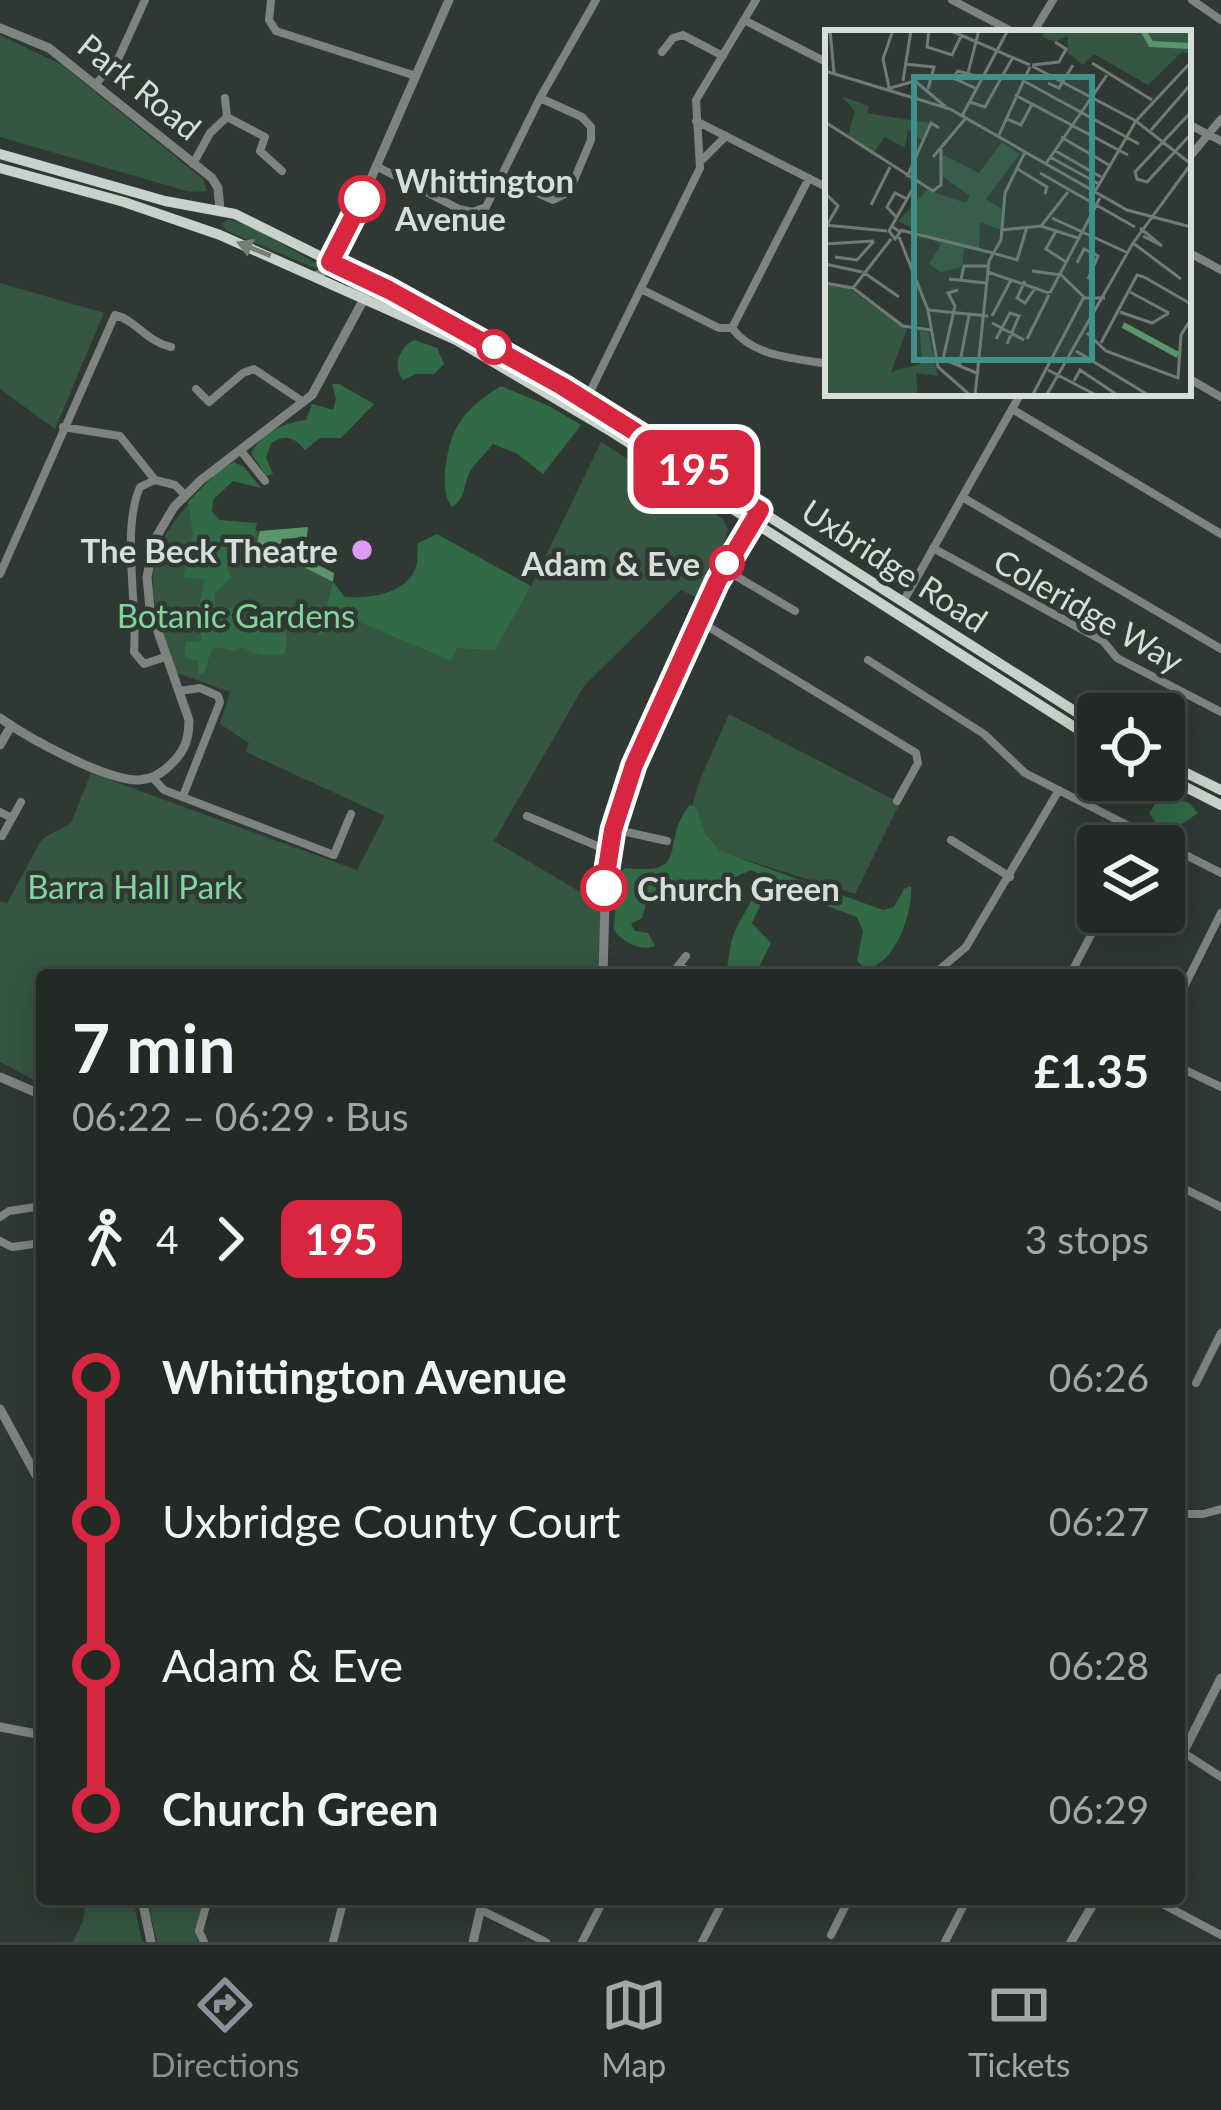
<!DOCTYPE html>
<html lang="en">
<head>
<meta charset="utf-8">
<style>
  :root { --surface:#232a26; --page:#2b322e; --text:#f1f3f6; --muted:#a3a7a7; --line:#404643; --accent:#8c9099 }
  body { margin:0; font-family:Lato,sans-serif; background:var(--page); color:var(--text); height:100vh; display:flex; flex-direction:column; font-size:45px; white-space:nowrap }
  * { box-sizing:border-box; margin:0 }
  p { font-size:39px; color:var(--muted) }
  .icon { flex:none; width:66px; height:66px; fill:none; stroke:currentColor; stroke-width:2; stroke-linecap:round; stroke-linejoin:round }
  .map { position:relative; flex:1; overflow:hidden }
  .drawer { position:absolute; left:36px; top:969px; width:1149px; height:936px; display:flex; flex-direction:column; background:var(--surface); border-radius:12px; box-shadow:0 6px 30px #0003,0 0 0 3px var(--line) }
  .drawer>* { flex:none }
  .badge { padding:0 24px; border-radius:18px; font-size:42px; line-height:78px }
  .fabs { position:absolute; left:1077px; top:693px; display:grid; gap:24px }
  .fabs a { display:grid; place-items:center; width:108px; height:108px; border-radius:12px; background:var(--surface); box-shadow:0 6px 30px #0003,0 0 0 3px var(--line); font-size:60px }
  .map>.badge { position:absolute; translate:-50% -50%; box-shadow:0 0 0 6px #fff }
  .legs { display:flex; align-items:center; gap:18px; height:132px; padding:0 36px; font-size:39px }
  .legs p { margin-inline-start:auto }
  .overview { display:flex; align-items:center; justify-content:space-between; height:204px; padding:0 36px }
  h1 { font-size:66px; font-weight:700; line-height:90px }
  ul { padding:0 36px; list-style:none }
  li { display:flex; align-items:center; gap:42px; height:144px; font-size:45px }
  li i { display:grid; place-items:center; width:18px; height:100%; margin:0 15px; background:currentColor }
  li i::after { content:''; width:30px; height:30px; margin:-15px; border:9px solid; border-radius:50%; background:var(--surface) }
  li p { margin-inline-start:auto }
  li:first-child i { background:linear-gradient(#0000 50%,currentColor 0) }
  li:last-child i { background:linear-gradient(currentColor 50%,#0000 0) }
  .tab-bar { display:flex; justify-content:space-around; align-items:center; height:168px; border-top:3px solid var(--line); background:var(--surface); font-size:33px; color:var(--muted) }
  .tab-bar a { display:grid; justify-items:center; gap:6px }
  .tab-bar .on { color:var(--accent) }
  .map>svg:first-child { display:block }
</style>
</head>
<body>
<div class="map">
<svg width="1221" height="1942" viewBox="0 0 1221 1942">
  <rect width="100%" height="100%" fill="#2f3832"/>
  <path fill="#355640" d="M0 35 62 65 203 179 207 191 190 192 0 137Z
    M228 219 252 227 323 267 317 269 227 231 221 224Z
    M0 283 104 313 55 429 0 389Z
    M601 442 723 519 728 530 708 603 681 590 584 686 494 841 604 906 603 975H42V1084L0 1062V901L7 903 42 839 71 823 91 773 357 870 385 816 246 752 249 743 220 724 230 692 177 673C148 599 136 558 196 496L202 516 232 531H260L258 543 333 582 318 634 335 632 357 620 451 661 457 647 495 649 531 586Z
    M729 714 900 803 855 894 682 840 700 780Z
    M86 1899H133L142 1942H73L83 1921Z
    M147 1899H205L196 1935 198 1942H157Z"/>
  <path fill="#316b46" d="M414 340 437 348 444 364 434 374H416L403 380C392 368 399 347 414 340Z
    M332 384H339L374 404 341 438H320L305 450C295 438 287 433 271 443L266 458 273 474 266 476 251 453C264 431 284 423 306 420L312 404 333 410 336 398Z
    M501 386 549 406 581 425 543 474 516 453 493 444C487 452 476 462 471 470 462 485 468 496 452 507 438 492 447 442 458 425 468 408 485 396 501 386Z
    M234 462 244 467 261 488 233 481 213 500 212 512 220 520 257 523 254 540 271 555V563L265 567 251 564 242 566 230 560 227 567 231 578 215 593 214 615 221 619 224 609 236 607 251 620 280 625C289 633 288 643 284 654 272 658 252 654 243 647L234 651 217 647 211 651 204 673 198 674 199 661 184 657 186 642 202 641 197 614 205 579 183 578 193 534 188 502 219 470Z
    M437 534 531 586 495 650 457 648 451 661 357 621 335 632 318 635 333 582 345 597C369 599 409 594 417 564 418 557 417 550 418 543Z
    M1171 798 1189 803 1198 813 1173 830 1157 824 1149 813 1156 802Z
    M690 805 696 807 705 834 720 851 883 910 894 907 904 889 911 886C913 912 896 964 866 969L857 961 863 931 857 917 811 900 771 894 763 899 752 923 771 943 755 975H725C729 962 729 949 733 936 741 913 760 898 757 873L751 870 729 880 717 899 710 896 697 881C679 880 677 892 666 903L647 900 642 918 631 924 635 931 648 933 655 946C642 952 622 942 614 930L617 874 625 868C694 876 658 843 690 805Z"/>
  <path fill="#5a956d" d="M308 527 307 537 282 539 280 546 334 573 333 582 257 543 260 531Z"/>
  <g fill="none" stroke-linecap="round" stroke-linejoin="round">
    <path stroke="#7f8380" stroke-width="8" d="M271 0 269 20 276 31 416 76
      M952 0 1015 33
      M1192 0 1221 20
      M744 20 828 63
      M1033 33 1053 0
      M662 52 673 38 683 35 723 56
      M95 85 119 57 145 0
      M227 117 265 137 260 151 282 171
      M696 121 828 188
      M1188 124 1221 141
      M703 159 726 136
      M1188 159 1221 119
      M193 164 210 133 227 117 225 98
      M376 166 459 209 473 212 486 207 540 98 596 0
      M502 177 553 200 569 192 591 140V127L582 117 540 98
      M1188 252 1221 270
      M641 289 719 328H732L809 178
      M732 328C753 357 795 358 828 364
      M1188 378 1221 397
      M196 389 209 402 243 373 254 369 302 401
      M586 400 700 168 696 100 756 0
      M1012 409 1221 534
      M63 427 120 436 155 480
      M241 451 265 481
      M962 497 1221 649
      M933 548 1103 641 1117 658 1221 712
      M724 569 795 611
      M0 574 115 315C136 320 147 342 171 347
      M903 602 1021 393
      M699 621 916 753 918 763 897 801
      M165 657 144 664 134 652C138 604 121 530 140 487L155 480 175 485 185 495
      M868 660 984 734 1025 773 1221 873
      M179 691 200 688 218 696 220 702 183 796
      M153 778 164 790 334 855 351 814
      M0 812 12 818
      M527 816 609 851
      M613 829 667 841
      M2 836 21 802
      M951 840 1010 877
      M679 965 689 972
      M671 975 686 956
      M933 975 966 947 1059 790
      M1070 975 1103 912
      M1179 997 1221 913
      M1179 1067 1221 1087
      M1179 1186 1221 1207
      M0 1217 9 1211 42 1206
      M0 1241 12 1247 42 1243
      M1196 1383 1221 1333
      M1179 1514H1203L1221 1509
      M1184 1753 1221 1777
      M949 1899 963 1906
      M1153 1899 1221 1935
      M481 1910 546 1942
      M831 1935 849 1899
      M204 1942 199 1931 208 1899
      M333 1942 344 1899
      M582 1942 604 1899
      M702 1942 724 1899
      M945 1942 967 1899"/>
    <path stroke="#7f8380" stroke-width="9" d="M0 28 49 48 212 178 218 188 220 210
      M316 276 326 270 362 199 449 0
      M0 718C28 738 106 781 139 780 153 779 163 773 172 763 185 751 189 738 189 720L150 609 147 577 155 539 174 507 201 480 312 395 365 297 336 267
      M0 745 11 726
      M603 975 606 866 622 798 717 582 755 520
      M0 1077 42 1095
      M0 1409 42 1486
      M0 1727 42 1735
      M1179 1761 1221 1678
      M142 1899 151 1942
      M473 1942 483 1899
      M1071 1942 1096 1899"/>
    <path stroke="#c8d1cb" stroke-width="10" d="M0 154 165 201 235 214 384 288 586 400 1098 726
      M0 168 124 202 220 235 456 340 612 432 1098 742
      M1164 762 1221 790
      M1164 776 1221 805"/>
  </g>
  <defs><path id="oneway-solid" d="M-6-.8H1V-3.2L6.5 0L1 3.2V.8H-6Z" transform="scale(3)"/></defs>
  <use fill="#747d77" href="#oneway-solid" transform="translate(254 249) rotate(-158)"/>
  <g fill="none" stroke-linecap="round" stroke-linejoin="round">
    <g stroke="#fff" stroke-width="27">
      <path id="line-1" d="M362 199 330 262 389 290 562 386 760 510 717 582 634 765 613 830 604 888"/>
    </g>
    <use href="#line-1" stroke="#d7263d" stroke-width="18"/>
  </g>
  <g fill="#fff" stroke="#d7263d" stroke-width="6">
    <circle cx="362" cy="199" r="21"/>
    <circle cx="494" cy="347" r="15"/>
    <circle cx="727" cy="563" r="15"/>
    <circle cx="604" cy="888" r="21"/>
  </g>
  <circle fill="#dd99f3" stroke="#2f3832" stroke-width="4.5" cx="362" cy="550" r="12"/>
  <g text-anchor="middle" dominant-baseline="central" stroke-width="9" stroke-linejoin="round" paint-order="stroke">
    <g font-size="33" fill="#d7ddd9" stroke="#2f3832">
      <text transform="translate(140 86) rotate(39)">Park Road</text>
      <text transform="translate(895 565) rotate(33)">Uxbridge Road</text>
      <text transform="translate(1089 610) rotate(30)">Coleridge Way</text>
    </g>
    <g font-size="33" font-weight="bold" fill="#d7ddd9" stroke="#2f3832" text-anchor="start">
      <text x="395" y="180">Whittington<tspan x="395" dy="38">Avenue</tspan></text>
      <text x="700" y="563" text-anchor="end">Adam &amp; Eve</text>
      <text x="637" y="888">Church Green</text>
    </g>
    <g font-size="33" font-weight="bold" fill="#d7ddd9" stroke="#2f3832" text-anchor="end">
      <text x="338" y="550">The Beck Theatre</text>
    </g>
    <g font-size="33" fill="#81d59d" stroke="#2f3832">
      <text x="236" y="615">Botanic Gardens</text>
      <text x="135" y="886">Barra Hall Park</text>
    </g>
  </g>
  <g transform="translate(825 30)">
    <rect width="366" height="366" fill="#2f3832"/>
    <path d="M222 0H366V24L357 22 323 55 269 24 258 35 242 22 243 6 229 12 217 6ZM16 66 44 76 42 83 104 93 97 110 83 100 80 118 60 107 47 125 23 105 30 81ZM177 112 195 124 161 169 177 179 176 200 155 192 154 220 139 218 137 237 116 242 104 234 116 214 73 191 102 160 141 173 145 166 115 145 114 123 154 143ZM0 254 22 257 82 299 66 342 97 333 95 301 103 302 113 346 91 343 93 366 1 363Z" fill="#355640"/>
    <path fill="none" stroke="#5a956d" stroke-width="6" d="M318 0 326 14 366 16M298 295 353 325"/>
    <path fill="none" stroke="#727a75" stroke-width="3" d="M5 0 9 43M104 0 102 17 127 25 137 4M124 0 205 35M267 33 327 70M79 34 109 37 103 59M207 35 234 32 241 19 230 12M207 36 311 91 366 134M0 41 125 79 302 180 366 197M143 43 154 0M197 50 314 114M78 51 86 0M223 53 234 58 248 35M64 57 58 29 68 0M150 58 128 48 133 41 154 47M62 59 90 51 121 77M190 65 303 125M145 72 160 77 188 27M366 82 310 142 312 149 322 152 366 104M137 86 183 0M182 89 196 95 207 74M0 92 108 161 116 155V119M326 100 366 54M174 105 205 37M236 107 284 135M229 120 276 147M108 127 141 88M225 127 274 154M220 135 282 45M191 138 222 157 220 164M215 143 310 197M82 147 106 93 114 98M0 163 13 176 2 195M269 163 311 91 366 32M46 175 65 137M72 188 62 177 70 163 82 169M227 188 303 223M0 195 62 201M216 196 243 162M68 197 75 202 70 209 64 201 91 153M315 198 337 216 318 206M75 200 168 223M176 200 216 196 253 208M231 201 221 219 241 232M74 207 103 280 113 337 146 366M308 213 356 249M0 214 49 211M168 223 192 230 202 197M10 227 32 230 49 211M252 233 259 219 273 226 263 249M0 234 37 242M207 241 236 245 260 268H280M38 242 74 267M163 242 224 263M319 247 366 274M124 249 161 253M136 249 139 236H164M200 251 192 268 200 273 211 257M0 253 28 258 78 296 106 300M28 258 66 209M133 260 123 263 130 276 118 329 154 344M305 262 344 283M225 263 275 168M103 280 163 286M295 282 327 293 344 283M167 286 186 250M167 293 199 310M262 303 281 321 353 348 356 305 366 289M171 309 185 283 194 286 182 314M202 309 224 265M276 313 312 245 319 247M251 321 325 366M134 337 144 285M223 340 273 366M249 351 255 340 294 366M150 366 164 231 176 210 180 163 200 122M207 366 259 267M221 366 308 213 366 134"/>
    <path fill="#419089" fill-opacity="0.15" stroke="#419089" stroke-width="6" d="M89 47H267V330H89Z"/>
    <rect width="366" height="366" fill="none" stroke="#d7ddd9" stroke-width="6"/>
  </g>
</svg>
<div class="fabs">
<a><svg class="icon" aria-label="locate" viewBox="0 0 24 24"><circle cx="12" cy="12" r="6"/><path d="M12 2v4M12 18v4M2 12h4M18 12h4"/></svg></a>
<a><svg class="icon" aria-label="layers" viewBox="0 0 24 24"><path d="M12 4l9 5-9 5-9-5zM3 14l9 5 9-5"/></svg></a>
</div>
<b class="badge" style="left:694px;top:469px;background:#d7263d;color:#fff">195</b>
<section class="drawer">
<div class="overview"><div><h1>7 min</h1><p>06:22 – 06:29 · Bus</p></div><b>£1.35</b></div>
<div class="legs"><svg class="icon" aria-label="walk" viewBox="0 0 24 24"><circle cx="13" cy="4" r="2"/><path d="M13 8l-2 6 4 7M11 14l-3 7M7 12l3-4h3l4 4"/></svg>4<svg class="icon" aria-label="forward" viewBox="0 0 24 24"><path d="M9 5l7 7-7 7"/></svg><b class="badge" style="background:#d7263d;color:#fff">195</b><p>3 stops</p></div>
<ul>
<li><i style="color:#d7263d"></i><b>Whittington Avenue</b><p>06:26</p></li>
<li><i style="color:#d7263d"></i><span>Uxbridge County Court</span><p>06:27</p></li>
<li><i style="color:#d7263d"></i><span>Adam &amp; Eve</span><p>06:28</p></li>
<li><i style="color:#d7263d"></i><b>Church Green</b><p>06:29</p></li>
</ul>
</section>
</div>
<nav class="tab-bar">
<a class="on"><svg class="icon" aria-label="directions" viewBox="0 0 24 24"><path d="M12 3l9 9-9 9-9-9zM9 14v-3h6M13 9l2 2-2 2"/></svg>Directions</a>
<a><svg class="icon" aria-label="map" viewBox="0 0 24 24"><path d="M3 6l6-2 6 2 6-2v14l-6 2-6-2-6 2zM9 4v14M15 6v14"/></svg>Map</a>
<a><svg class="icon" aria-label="tickets" viewBox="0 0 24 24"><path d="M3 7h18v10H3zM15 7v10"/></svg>Tickets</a>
</nav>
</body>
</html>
